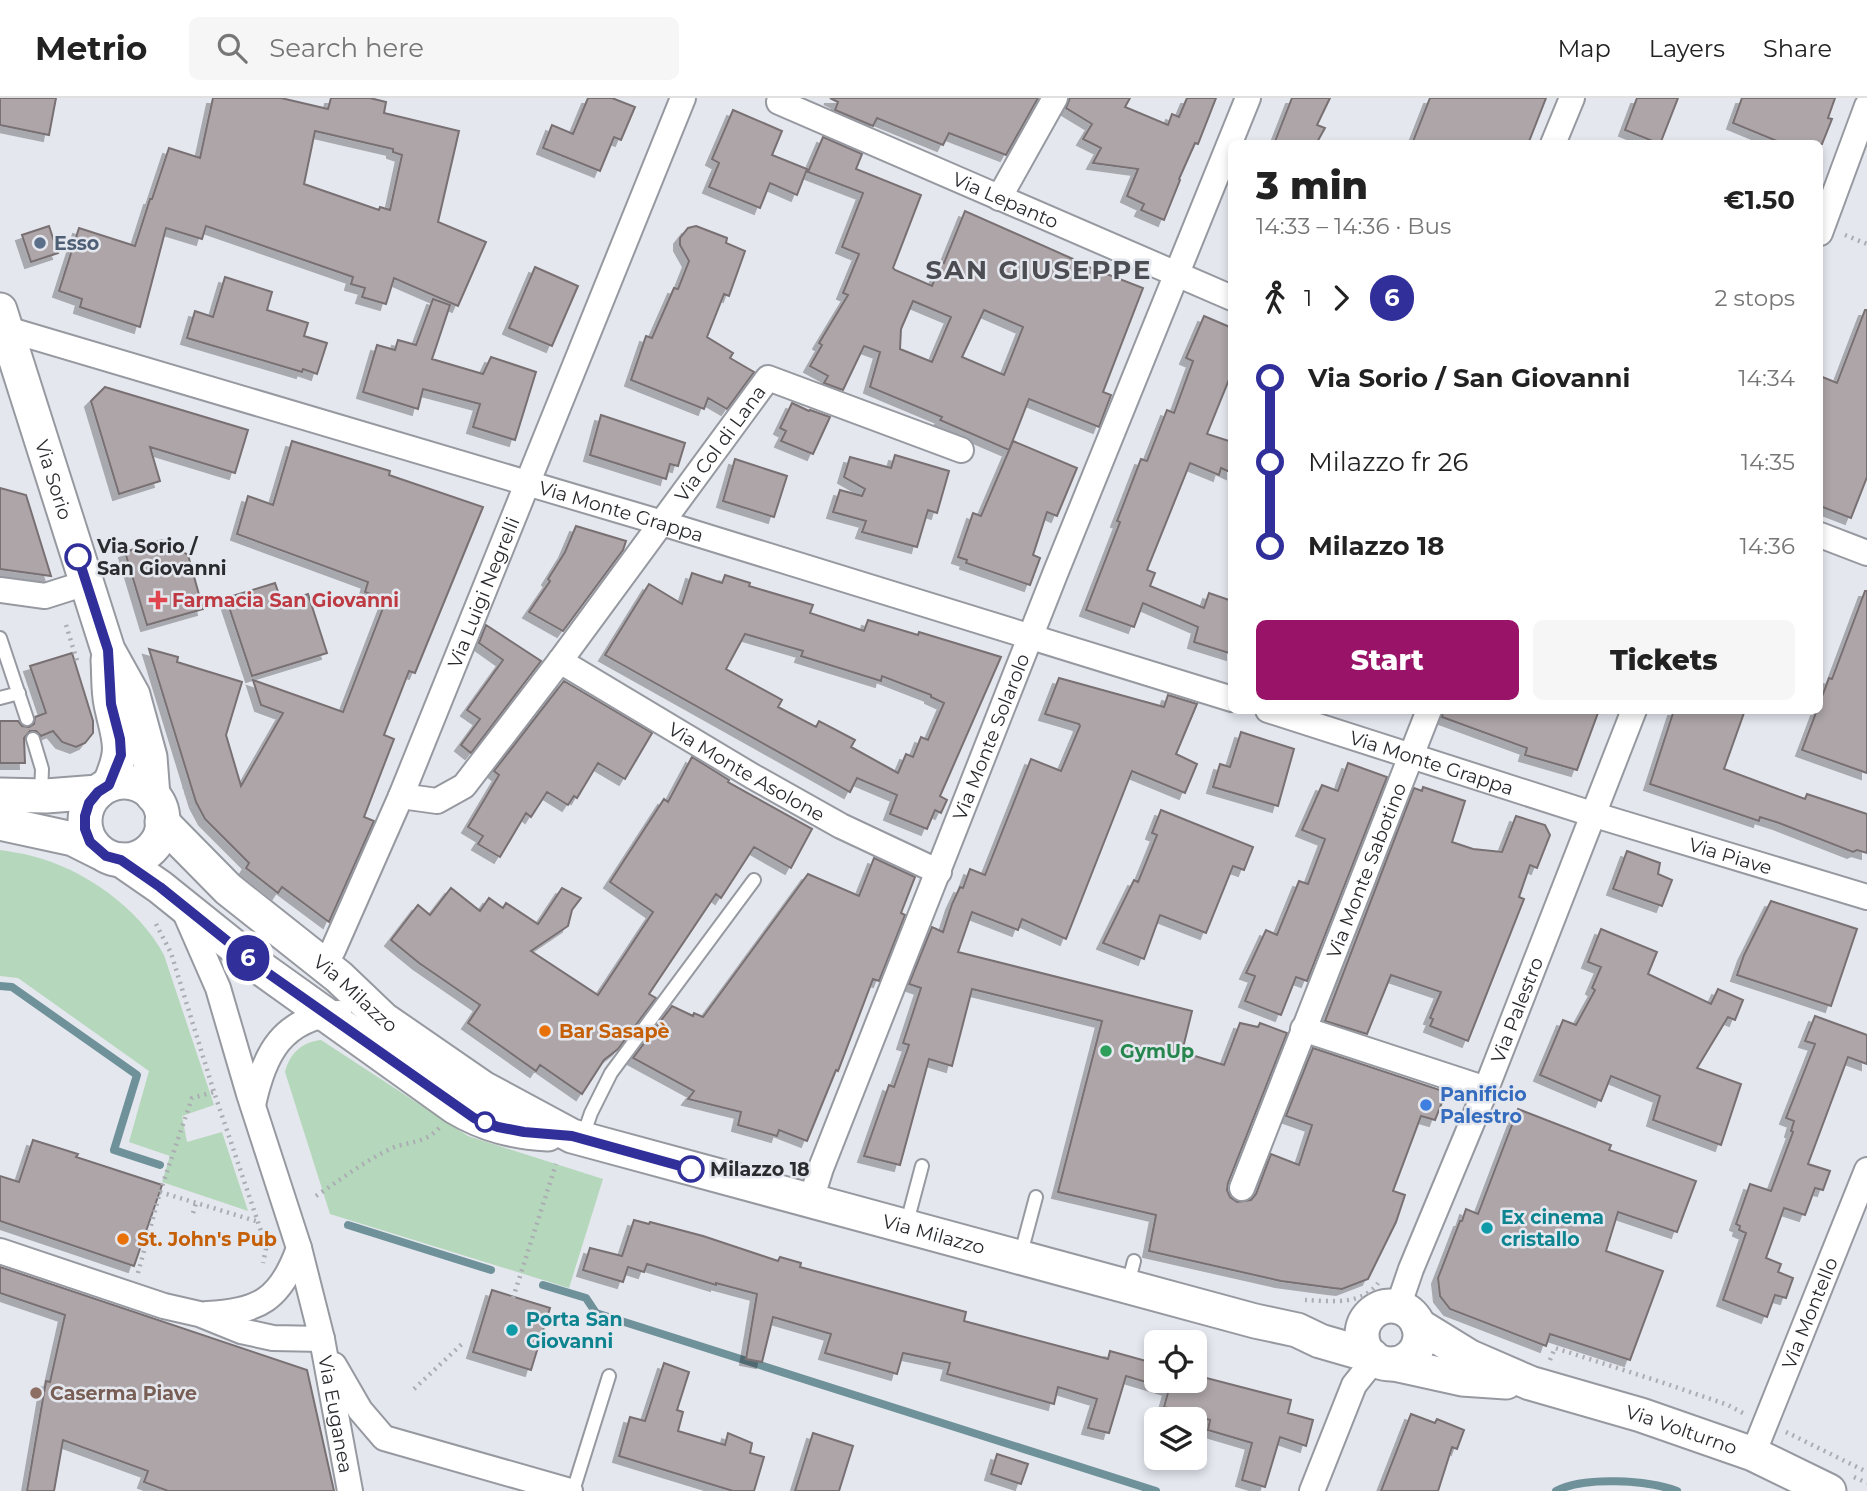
<!DOCTYPE html>
<html lang="en">
<head>
<meta charset="utf-8">
<style>
  :root { --surface:#fff; --page:#f6f6f6; --text:#222; --muted:#767676; --line:#e0e0e0; --accent:#991468 }
  body { margin:0; font-family:Montserrat,sans-serif; background:var(--page); color:var(--text); height:100vh; display:flex; flex-direction:column; font-size:26px; white-space:nowrap }
  * { box-sizing:border-box; margin:0 }
  p { font-size:23px; color:var(--muted) }
  .icon { flex:none; width:38px; height:38px; fill:none; stroke:currentColor; stroke-width:2; stroke-linecap:round; stroke-linejoin:round }
  .map { position:relative; flex:1; overflow:hidden }
  .details { position:absolute; left:1228px; top:42px; width:595px; height:574px; display:flex; flex-direction:column; background:var(--surface); border-radius:10px; box-shadow:0 4px 10px #0003 }
  .details>* { flex:none }
  .badge { padding:0 14px; border-radius:23px; font-size:24px; line-height:46px }
  .fabs { position:absolute; left:1144px; top:1232px; display:grid; gap:14px }
  .fabs a { display:grid; place-items:center; width:63px; height:63px; border-radius:10px; background:var(--surface); box-shadow:0 4px 10px #0003; font-size:35px }
  .map>.badge { position:absolute; translate:-50% -50%; box-shadow:0 0 0 4px #fff }
  .legs { display:flex; align-items:center; gap:10px; height:77px; padding:0 28px; font-size:23px }
  .legs p { margin-inline-start:auto }
  .overview { display:flex; align-items:center; justify-content:space-between; height:119px; padding:0 28px }
  h1 { font-size:38px; font-weight:800; line-height:52px }
  .action { display:flex; gap:14px; margin-top:auto; padding:14px 28px }
  .action a { flex:1; height:80px; border-radius:10px; background:var(--accent); color:#fff; font-size:28px; font-weight:800; line-height:80px; text-align:center }
  .action a+a { background:var(--page); color:var(--text) }
  ul { padding:0 28px; list-style:none }
  li { display:flex; align-items:center; gap:24px; height:84px; font-size:26px }
  li i { display:grid; place-items:center; width:10px; height:100%; margin:0 9px; background:currentColor }
  li i::after { content:''; width:18px; height:18px; margin:-9px; border:5px solid; border-radius:50%; background:var(--surface) }
  li p { margin-inline-start:auto }
  li:first-child i { background:linear-gradient(#0000 50%,currentColor 0) }
  li:last-child i { background:linear-gradient(currentColor 50%,#0000 0) }
  header { display:flex; align-items:center; gap:42px; box-sizing:border-box; height:98px; padding:0 35px; background:var(--surface); border-bottom:2px solid var(--line) }
  header strong { font-size:33px }
  nav { display:flex; gap:38px; margin-inline-start:auto; font-size:24px }
  .search { width:490px; height:63px; background:var(--page); display:flex; align-items:center; gap:18px; box-sizing:border-box; padding:0 24px; border-radius:10px; color:var(--muted); font-size:26px }
  .map>svg:first-child { display:block }
</style>
</head>
<body>
<header>
<strong>Metrio</strong>
<div class="search"><svg class="icon" aria-label="search" viewBox="0 0 24 24"><circle cx="10" cy="10" r="6"/><path d="M15 15l6 6"/></svg>Search here</div>
<nav><a>Map</a><a>Layers</a><a>Share</a></nav>
</header>
<div class="map">
<svg width="1867" height="1393" viewBox="0 0 1867 1393">
  <defs>
    <filter id="shadow"><feDropShadow dx="-6" dy="6" stdDeviation="0" flood-color="#0004"/></filter>
  </defs>
  <rect width="100%" height="100%" fill="#e4e7ee"/>
  <path fill="#b5d7bb" d="M0 752C11 754 22 755 32 758 84 771 139 810 164 857L214 1007 182 1018 187 1044 222 1034 248 1113 162 1084 170 1058 129 1044 149 973 18 880 0 878Z
    M321 942 468 1038 603 1081 569 1190 330 1116 285 974C290 955 302 944 321 942Z"/>
  <g fill="none" stroke-linecap="round" stroke-linejoin="round">
    <path stroke="#6f919a" stroke-width="8" d="M0 888 12 889 137 977 114 1052 160 1067
      M348 1127 491 1172
      M543 1187 586 1200 596 1215 1156 1393
      M1556 1393C1584 1378 1648 1382 1677 1393"/>
  </g>
  <path fill="#ada5a7" stroke="#787072" stroke-width="2" fill-rule="evenodd" filter="url(#shadow)" d="M0 0H56L49 37 0 27Z
    M213 0H281L328 11 331 0H370L386 4 384 15 459 33 438 124 486 144 458 208 394 180 386 206 362 199 365 190 351 186 353 179 206 128 202 141 166 130 140 229 80 209 82 201 59 193 79 130 135 148 150 101H152L169 50 200 60ZM315 33 393 51V54L402 57 390 112 380 109 379 112 304 86Z
    M588 0H612L635 9 621 42 614 39 600 73 543 50 552 27 573 36Z
    M830 0H1038L1006 57 949 35 943 47 877 20 873 28 835 12 838 4Z
    M1070 0H1130L1125 9 1168 27 1172 16 1179 19 1187 0H1216L1198 46 1195 45 1179 81 1180 82 1164 122 1141 112 1144 106 1127 98 1138 71 1093 65 1101 50 1083 41 1092 26 1066 10Z
    M1292 0H1330L1317 27 1325 30 1316 46H1274Z
    M1430 0H1546L1528 46H1412Z
    M1637 0H1678L1660 46 1625 32Z
    M1742 0H1835L1828 20 1832 21 1822 46H1784L1733 25Z
    M733 12 782 33 772 57 807 71 797 97 770 85 760 110 709 89 719 65 712 61Z
    M823 39 862 56 856 71 921 97 893 170 895 172 932 188 942 164 944 165 965 113 1073 161V163L1143 190 1103 294 1111 297 1099 329 1029 301 1009 352 940 322 942 319 870 289 880 254 864 248 843 292 824 285 828 278 810 268 822 247 819 245 848 197 843 195 859 156 842 149 863 95 808 74ZM913 203 951 219 932 264 900 251 901 231ZM984 212 1023 229 1004 277 962 259Z
    M49 128 58 155 31 164 22 137Z
    M696 128 727 140 726 145 745 153 729 198 724 196 707 239 733 255 730 260 754 274 727 311 708 300 704 311 631 282 646 238 652 240 674 190 678 191 689 163 680 147V140L688 130Z
    M535 169 578 188 552 248 509 230Z
    M225 179 272 194 267 212 308 225 304 238 327 245 317 276 303 271 302 274 187 240 195 213 213 219Z
    M433 201 450 207 432 261 483 276 491 259 536 274 515 342 473 329 480 306 423 291 418 311 363 294 377 247 395 252 398 242 416 247Z
    M1865 212H1867V379L1851 420 1820 408V278L1837 285Z
    M1204 218 1232 230V274L1207 336 1232 344V375L1221 370 1219 377 1190 365 1147 472 1155 475 1150 488 1204 510 1209 495 1232 503V556L1194 544 1198 529 1143 505 1134 529 1086 512 1120 424 1117 423 1141 361 1147 363 1167 312 1174 315 1193 263 1186 260Z
    M105 289 248 332 235 375 150 349 160 383 119 396 91 303Z
    M792 305 809 313 810 312 830 319 813 356 781 343 786 333 780 330Z
    M601 317 685 345 678 368 670 366 666 381 590 357Z
    M292 343 390 373 389 377 483 409 415 575 409 573 384 637 394 641 364 719 374 723 329 824 282 789 278 795 246 770 249 765 205 721 196 704 149 551 178 559 177 564 242 584 226 637 241 688 283 615 261 607 253 582 343 614 386 502 365 494 368 484 237 436 248 398 273 407Z
    M1013 343 1077 370 1057 418 1047 414 1033 457 1040 460 1030 487 966 465 967 462 958 459 973 415 981 418Z
    M895 357 949 373 937 415 928 412 917 449 862 434 866 423 833 414 840 392 862 398 865 391 844 379 850 359 891 370Z
    M735 361 787 378 774 419 723 403Z
    M0 390 26 397 51 478 0 471Z
    M576 428 626 443 623 452 563 533 529 514 550 483 548 481 565 454Z
    M162 442 188 457 203 511 147 527 125 454Z
    M692 475 722 485 725 477 750 485 749 488 813 507 810 515 864 533 868 522 918 537 919 534 1001 559 940 698 947 702 941 715 935 712 927 731 890 716 897 697 857 680 850 694 605 557 649 486 682 506ZM745 536 803 553 801 558 881 583 882 578 931 597V599L944 605 928 642 921 639 913 659 906 656 898 675 851 649 855 642 819 623 816 629 778 609 782 602 726 571Z
    M275 485 282 505 308 496 327 555 252 578 226 500Z
    M1865 493H1867V675L1802 652 1817 612H1820V604L1829 580 1832 581Z
    M486 527 541 563 471 655 461 647 480 621 467 612 503 562 479 545Z
    M72 555 93 623V635L85 645 76 649 62 644 53 633 41 638 36 633H30L24 640 25 665H0V623H18L22 628 29 629 34 626 35 619 46 615 30 568Z
    M1059 580 1164 609 1168 597 1197 606 1176 656 1197 666 1185 695 1132 673 1066 841 1022 821 1018 832 972 814 958 854 1192 913 1182 954 1224 967 1240 925 1258 929 1260 925 1287 935 1228 1085 1227 1092 1230 1099 1237 1104 1251 1102 1256 1096 1271 1056 1299 1067 1312 1027 1286 1018 1313 950 1446 994 1435 1022 1421 1018 1393 1093 1405 1097 1396 1124 1368 1181 1342 1191 1333 1190 1281 1183 1149 1153 1156 1117 1058 1094 1102 923 972 891 952 968 929 961 900 1067 864 1058 889 987 894 989 909 947 903 945 921 890 909 886 932 829 943 834 952 806 960 789 963 790 970 771 985 777 1031 661 1061 673 1080 628 1079 626 1045 616Z
    M564 583 652 635 625 681 598 665 577 700 574 698 568 707 547 694 531 719 526 715 500 759 478 746 483 738 468 729 499 677 494 673Z
    M1443 612H1599L1577 672 1525 657 1527 650 1442 619Z
    M1674 612H1745L1724 671 1805 701 1807 696 1867 716V755L1857 752 1853 754 1779 725 1760 719 1759 723 1650 686Z
    M1241 634 1294 651 1278 708 1213 689 1220 666 1230 669Z
    M692 659 729 682 728 684 812 731 791 770 754 749 721 800 716 796 649 896 656 900 618 951 604 962 582 996 540 967 536 973 468 925 480 907 419 865 391 842 418 807 430 817 451 790 480 813 489 800 503 810 506 805 538 826 562 790 581 800 572 812 568 828 531 853 598 897 653 814 610 784 664 701 668 704Z
    M1348 665 1387 679 1307 883 1296 879 1281 917 1245 903 1255 878 1246 875 1266 832 1277 837 1299 783 1308 786 1325 741 1302 732 1322 687 1338 693Z
    M1423 689 1465 703 1452 744 1473 751 1502 754 1516 718 1545 727 1550 737 1537 770 1530 767 1519 799 1524 801 1468 943 1430 928 1433 921 1430 920 1441 894 1391 877 1367 936 1325 923 1414 690 1422 693Z
    M1161 712 1253 749 1244 772 1233 768 1206 835 1160 817 1144 861 1103 845 1134 782 1138 784 1157 737 1152 735Z
    M1627 753 1660 765 1658 776 1672 782 1662 808 1613 791Z
    M874 760 915 779 901 815 905 817 879 883 873 881 838 973 836 972 807 1043 779 1032 777 1038 738 1027 741 1014 688 1001 694 993 633 960 672 908 693 918 694 915 703 919 808 776 859 798Z
    M1771 803 1857 831 1831 908 1737 877 1744 857Z
    M1601 831 1657 854 1648 876 1711 906 1718 891 1743 902 1735 922 1728 919 1697 970 1741 986 1721 1047 1653 1022 1660 998 1611 978 1601 1003 1540 977 1563 922 1576 927 1595 892 1592 890 1601 869 1588 864Z
    M1815 918 1867 937V966L1848 959 1808 1066 1830 1073 1823 1092 1815 1090 1805 1117 1784 1110 1766 1160 1781 1166 1778 1174 1793 1180 1786 1200 1775 1197 1767 1219 1723 1202 1746 1135 1739 1132 1740 1128 1736 1126 1750 1086 1771 1093 1793 1034 1791 1033 1794 1023 1786 1020 1815 946 1805 943Z
    M1518 1011 1611 1047 1609 1052 1696 1083 1677 1134 1618 1114 1606 1153 1663 1173 1630 1262 1550 1236 1546 1248 1450 1211 1440 1198 1438 1180 1460 1123H1462L1466 1111 1478 1116Z
    M33 1042 78 1056 76 1059 162 1087 134 1168 0 1123V1078L19 1084Z
    M634 1122 649 1126 650 1124 703 1138 778 1163 780 1159 801 1165 800 1169 966 1214 964 1223 1108 1261 1110 1253 1157 1266V1283H1195V1277L1291 1302 1288 1315 1313 1322 1306 1348 1280 1339 1265 1389 1242 1382 1252 1345 1208 1332 1210 1322 1164 1309 1169 1291 1126 1278 1109 1335 1088 1330 1097 1301 1058 1289 1054 1306 947 1276 950 1265 903 1255 897 1276 825 1255 831 1236 773 1219 762 1264 746 1261 757 1196 716 1185V1187L647 1166 644 1174 628 1169 623 1184 583 1172 590 1150 622 1158Z
    M0 1169 307 1272 334 1393H168L144 1384 148 1373 63 1342 54 1393H27L46 1283 50 1284 65 1217 0 1195Z
    M492 1192 550 1210 531 1272 473 1254Z
    M664 1265 689 1274 677 1312 683 1314 678 1333 725 1347 728 1335 752 1345 750 1355 764 1359 754 1393H733L619 1358 630 1319 645 1323Z
    M1411 1316 1435 1325 1437 1321 1464 1332 1457 1351 1452 1349 1438 1393H1381Z
    M813 1335 853 1348 839 1393H795Z
    M997 1356 1028 1366 1021 1386 991 1376Z"/>
  <g fill="none" stroke-linecap="round" stroke-linejoin="round">
    <g stroke="#9699a0" stroke-width="16">
      <path id="service" d="M0 540 27 621
        M0 600 19 595
        M33 641 42 671 41 697
        M582 1041 591 1015 611 975 754 782
        M906 1128 922 1068
        M1020 1159 1036 1099
        M1128 1186 1134 1163
        M573 1393 609 1278"/>
    </g>
    <g stroke="#9699a0" stroke-width="28">
      <g id="minor">
        <path id="s1" d="M779 4 1232 200"/>
        <path d="M1553 46 1572 0"/>
        <path d="M999 100 1055 0"/>
        <path d="M1820 135 1867 8"/>
        <path id="s2" d="M0 229 662 425 1232 601"/>
        <path d="M1820 437 1867 455"/>
        <path d="M0 492 45 498 86 485"/>
        <path id="s3" d="M560 563 752 678 841 728 939 774"/>
        <path id="s4" d="M1268 612 1595 717 1867 799"/>
        <path id="s5" d="M401 698 437 703 464 688 560 563 768 280 961 352"/>
        <path id="s6" d="M183 810 218 890 249 996 299 1150 322 1241 350 1393"/>
        <path id="s7" d="M323 867 333 852 401 698 683 0"/>
        <path d="M1303 931 1486 991"/>
        <path d="M253 1007C264 956 282 920 339 915"/>
        <path id="s8" d="M1242 1090 1429 612"/>
        <path id="s9" d="M811 1102 821 1070 1055 476 1248 0"/>
        <path d="M0 1153 164 1208 199 1216 241 1233 273 1240 322 1241"/>
        <path id="s10" d="M1398 1209 1411 1171 1486 991 1634 612"/>
        <path d="M207 1216C259 1214 281 1201 299 1150"/>
        <path d="M334 1267 360 1312 384 1340 570 1393"/>
        <path id="s11" d="M1753 1356 1867 1072"/>
        <path d="M1312 1393 1354 1287 1366 1272 1379 1263"/>
      </g>
    </g>
    <g stroke="#9699a0" stroke-width="37">
      <g id="secondary">
        <path id="s12" d="M0 212 108 552 133 597 150 659 153 698"/>
        <path d="M108 562C109 576 108 592 111 606 119 644 126 649 109 687"/>
        <circle cx="124" cy="723" r="39"/>
        <path d="M0 697 46 698 98 694"/>
        <path id="s13" d="M162 724 228 791 339 879 383 921 483 990 572 1038 1255 1223 1297 1232 1320 1243 1372 1258"/>
        <path d="M0 725 73 741 99 754"/>
        <path d="M121 762 160 789 262 871 455 1009C485 1027 514 1034 548 1036"/>
        <circle cx="1391" cy="1237" r="29"/>
        <path id="s14" d="M1418 1227 1470 1259 1530 1285 1641 1317 1753 1356 1829 1393"/>
        <path d="M1394 1266 1462 1281 1506 1284"/>
      </g>
    </g>
    <path stroke="#abadb3" stroke-width="4.5" stroke-dasharray="2 5" stroke-linecap="butt" d="M1845 137 1867 146
      M66 527 78 566
      M184 688 193 713
      M156 826 171 855 214 994 262 1136 266 1151 263 1165
      M160 1094 256 1123
      M316 1098C340 1082 363 1064 390 1051 407 1043 425 1046 439 1030
      M193 1115 196 1105
      M138 1175 160 1094 192 1000 214 994
      M513 1200 556 1066
      M1305 1202C1329 1203 1362 1208 1378 1185
      M1550 1262 1555 1250 1664 1285 1728 1307 1743 1315
      M414 1291 463 1245
      M1786 1334 1867 1374
      M1854 1379 1867 1385"/>
    <use href="#service" stroke="#fff" stroke-width="12"/>
    <use href="#minor" stroke="#fff" stroke-width="24"/>
    <use href="#secondary" stroke="#fff" stroke-width="33"/>
  </g>
  <g fill="none" stroke-linecap="round" stroke-linejoin="round">
    <g stroke="#fff" stroke-width="16">
      <path id="line-1" d="M78 459 108 552 111 606 120 641 121 657 109 687 98 694 89 705 85 718V731L90 744 106 758 121 762 160 789 262 871 474 1020 498 1029 524 1034 572 1038 691 1071"/>
    </g>
    <use href="#line-1" stroke="#312f9a" stroke-width="10"/>
  </g>
  <circle fill="#5c6f8a" stroke="#e4e7ee" stroke-width="2.5" cx="40" cy="145" r="7"/>
  <g fill="#fff" stroke="#312f9a" stroke-width="3.5">
    <circle cx="78" cy="459" r="12"/>
    <circle cx="485" cy="1024" r="9"/>
    <circle cx="691" cy="1071" r="12"/>
  </g>
  <path fill="#e0444e" stroke="#e4e7ee" stroke-width="2.5" d="M154.5 491.5h7v7h7v7h-7v7h-7v-7h-7v-7h7z"/>
  <g fill="#e8710a" stroke="#e4e7ee" stroke-width="2.5">
    <circle cx="545" cy="933" r="7"/>
    <circle cx="123" cy="1141" r="7"/>
  </g>
  <circle fill="#2e9e5b" stroke="#e4e7ee" stroke-width="2.5" cx="1106" cy="953" r="7"/>
  <circle fill="#3f7fe0" stroke="#e4e7ee" stroke-width="2.5" cx="1426" cy="1007" r="7"/>
  <g fill="#0f9aa8" stroke="#e4e7ee" stroke-width="2.5">
    <circle cx="1487" cy="1130" r="7"/>
    <circle cx="512" cy="1232" r="7"/>
  </g>
  <circle fill="#8d6e63" stroke="#e4e7ee" stroke-width="2.5" cx="36" cy="1295" r="7"/>
  <g text-anchor="middle" dominant-baseline="central" stroke-width="5" stroke-linejoin="round" paint-order="stroke">
    <g font-size="19" fill="#2a2b2e" stroke="#e4e7ee">
      <text stroke="none"><textPath href="#s1" startOffset="247">Via Lepanto</textPath></text>
      <text stroke="none"><textPath href="#s5" startOffset="495">Via Col di Lana</textPath></text>
      <text stroke="none"><textPath href="#s12" startOffset="178">Via Sorio</textPath></text>
      <text stroke="none"><textPath href="#s2" startOffset="648">Via Monte Grappa</textPath></text>
      <text stroke="none"><textPath href="#s7" startOffset="406">Via Luigi Negrelli</textPath></text>
      <text stroke="none"><textPath href="#s9" startOffset="497">Via Monte Solarolo</textPath></text>
      <text stroke="none"><textPath href="#s4" startOffset="172">Via Monte Grappa</textPath></text>
      <text stroke="none"><textPath href="#s3" startOffset="217">Via Monte Asolone</textPath></text>
      <text stroke="none"><textPath href="#s4" startOffset="485">Via Piave</textPath></text>
      <text stroke="none"><textPath href="#s8" startOffset="341">Via Monte Sabotino</textPath></text>
      <text stroke="none"><textPath href="#s13" startOffset="259">Via Milazzo</textPath></text>
      <text stroke="none"><textPath href="#s10" startOffset="320">Via Palestro</textPath></text>
      <text stroke="none"><textPath href="#s13" startOffset="894">Via Milazzo</textPath></text>
      <text stroke="none"><textPath href="#s11" startOffset="152">Via Montello</textPath></text>
      <text stroke="none"><textPath href="#s6" startOffset="530">Via Euganea</textPath></text>
      <text stroke="none"><textPath href="#s14" startOffset="285">Via Volturno</textPath></text>
    </g>
    <g font-size="19" font-weight="bold" fill="#4e5e75" stroke="#e4e7ee" text-anchor="start">
      <text x="54" y="145">Esso</text>
    </g>
    <g font-size="19" font-weight="bold" fill="#2a2b2e" stroke="#e4e7ee" text-anchor="start">
      <text x="97" y="448">Via Sorio /<tspan x="97" dy="22">San Giovanni</tspan></text>
      <text x="710" y="1071">Milazzo 18</text>
    </g>
    <g font-size="19" font-weight="bold" fill="#be3a42" stroke="#e4e7ee" text-anchor="start">
      <text x="172" y="502">Farmacia San Giovanni</text>
    </g>
    <g font-size="19" font-weight="bold" fill="#c56008" stroke="#e4e7ee" text-anchor="start">
      <text x="559" y="933">Bar Sasapè</text>
      <text x="137" y="1141">St. John's Pub</text>
    </g>
    <g font-size="19" font-weight="bold" fill="#27864d" stroke="#e4e7ee" text-anchor="start">
      <text x="1120" y="953">GymUp</text>
    </g>
    <g font-size="19" font-weight="bold" fill="#366cbe" stroke="#e4e7ee" text-anchor="start">
      <text x="1440" y="996">Panificio<tspan x="1440" dy="22">Palestro</tspan></text>
    </g>
    <g font-size="19" font-weight="bold" fill="#0d838f" stroke="#e4e7ee" text-anchor="start">
      <text x="1501" y="1119">Ex cinema<tspan x="1501" dy="22">cristallo</tspan></text>
      <text x="526" y="1221">Porta San<tspan x="526" dy="22">Giovanni</tspan></text>
    </g>
    <g font-size="19" font-weight="bold" fill="#785e54" stroke="#e4e7ee" text-anchor="start">
      <text x="50" y="1295">Caserma Piave</text>
    </g>
    <g font-size="26" font-weight="bold" letter-spacing="2" fill="#4b4d53" stroke="#e4e7ee">
      <text x="1039" y="172">SAN GIUSEPPE</text>
    </g>
  </g>
</svg>
<div class="fabs">
<a><svg class="icon" aria-label="locate" viewBox="0 0 24 24"><circle cx="12" cy="12" r="6"/><path d="M12 2v4M12 18v4M2 12h4M18 12h4"/></svg></a>
<a><svg class="icon" aria-label="layers" viewBox="0 0 24 24"><path d="M12 4l9 5-9 5-9-5zM3 14l9 5 9-5"/></svg></a>
</div>
<b class="badge" style="left:248px;top:860px;background:#312f9a;color:#fff">6</b>
<section class="details">
<div class="overview"><div><h1>3 min</h1><p>14:33 – 14:36 · Bus</p></div><b>€1.50</b></div>
<div class="legs"><svg class="icon" aria-label="walk" viewBox="0 0 24 24"><circle cx="13" cy="4" r="2"/><path d="M13 8l-2 6 4 7M11 14l-3 7M7 12l3-4h3l4 4"/></svg>1<svg class="icon" aria-label="forward" viewBox="0 0 24 24"><path d="M9 5l7 7-7 7"/></svg><b class="badge" style="background:#312f9a;color:#fff">6</b><p>2 stops</p></div>
<ul>
<li><i style="color:#312f9a"></i><b>Via Sorio / San Giovanni</b><p>14:34</p></li>
<li><i style="color:#312f9a"></i><span>Milazzo fr 26</span><p>14:35</p></li>
<li><i style="color:#312f9a"></i><b>Milazzo 18</b><p>14:36</p></li>
</ul>
<div class="action"><a>Start</a><a>Tickets</a></div>
</section>
</div>
</body>
</html>
